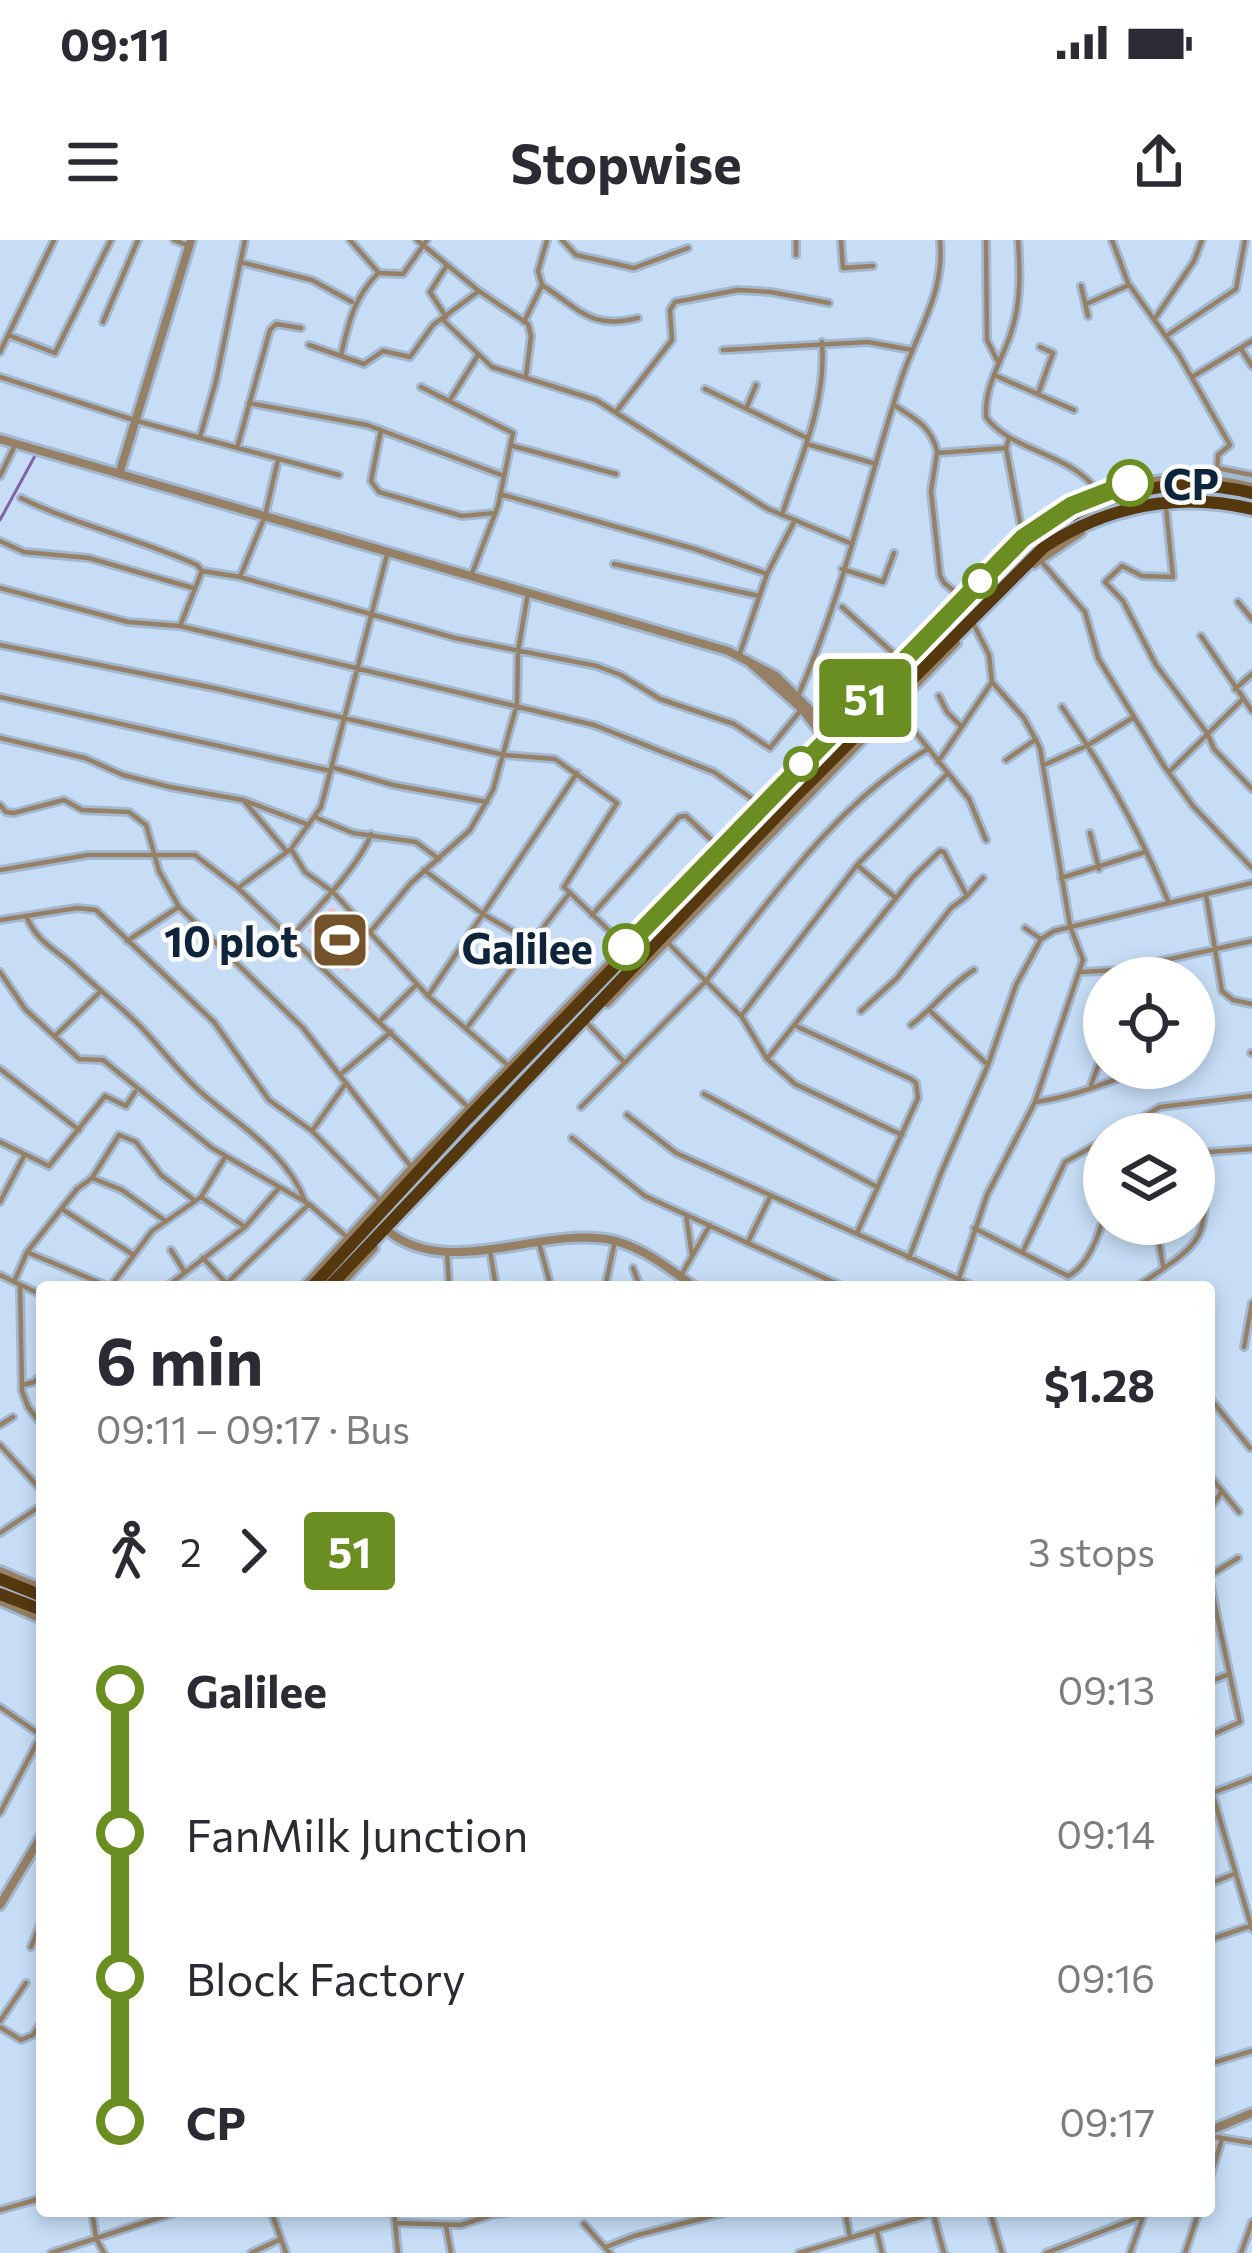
<!DOCTYPE html>
<html lang="en">
<head>
<meta charset="utf-8">
<style>
  :root { --surface:#fff; --page:#f2f2f3; --text:#2b2b33; --muted:#7c7c81 }
  body { margin:0; font-family:Commissioner,sans-serif; background:var(--page); color:var(--text); height:100vh; display:flex; flex-direction:column; font-size:45px; white-space:nowrap }
  * { box-sizing:border-box; margin:0 }
  p { font-size:39px; color:var(--muted) }
  .icon { flex:none; width:66px; height:66px; fill:none; stroke:currentColor; stroke-width:2; stroke-linecap:round; stroke-linejoin:round }
  .map { position:relative; flex:1; overflow:hidden }
  .panel { position:absolute; left:36px; top:1041px; width:1179px; height:936px; display:flex; flex-direction:column; background:var(--surface); border-radius:12px; box-shadow:0 6px 18px #0003 }
  .panel>* { flex:none }
  .badge { padding:0 24px; border-radius:9px; font-size:42px; line-height:78px }
  .buttons { position:absolute; left:1083px; top:717px; display:grid; gap:24px }
  .buttons a { display:grid; place-items:center; width:132px; height:132px; border-radius:50%; background:var(--surface); box-shadow:0 6px 18px #0003; font-size:60px }
  .map>.badge { position:absolute; translate:-50% -50%; box-shadow:0 0 0 6px #fff }
  .legs { display:flex; align-items:center; gap:18px; height:132px; padding:0 60px; font-size:39px }
  .legs p { margin-inline-start:auto }
  .overview { display:flex; align-items:center; justify-content:space-between; height:204px; padding:0 60px }
  h1 { font-size:66px; font-weight:700; line-height:90px }
  ul { padding:0 60px; list-style:none }
  li { display:flex; align-items:center; gap:42px; height:144px; font-size:45px }
  li i { display:grid; place-items:center; width:18px; height:100%; margin:0 15px; background:currentColor }
  li i::after { content:''; width:30px; height:30px; margin:-15px; border:9px solid; border-radius:50%; background:var(--surface) }
  li p { margin-inline-start:auto }
  li:first-child i { background:linear-gradient(#0000 50%,currentColor 0) }
  li:last-child i { background:linear-gradient(currentColor 50%,#0000 0) }
  .status { display:flex; justify-content:space-between; align-items:center; height:84px; padding:0 60px; background:var(--surface); direction:ltr }
  .status svg { height:33px; fill:currentColor }
  header { display:flex; justify-content:space-between; align-items:center; height:156px; padding:0 60px; background:var(--surface); font-size:54px; font-weight:700 }
  .map>svg:first-child { display:block }
</style>
</head>
<body>
<div class="status"><b>09:11</b><svg viewBox="0 0 49 12"><path d="M0 12V9h3v3zM5 12V6h3v6zM10 12V3h3v9zM15 12V0h3v12zM26 1h20v11H26zM47 4h2v5h-2z"/></svg></div>
<header><svg class="icon" aria-label="menu" viewBox="0 0 24 24"><path d="M4 6h16M4 12h16M4 18h16"/></svg>Stopwise<svg class="icon" aria-label="share" viewBox="0 0 24 24"><path d="M12 15V3M7 8l5-5 5 5M5 13v7h14v-7"/></svg></header>
<div class="map">
<svg width="1252" height="2013" viewBox="0 0 1252 2013">
  <rect width="100%" height="100%" fill="#c6ddf5"/>
  <path fill="#fcb7c1" d="M332 667 371 708 347 732 308 691Z"/>
  <g fill="none" stroke-linecap="round" stroke-linejoin="round">
    <path stroke="#7f65a6" stroke-width="3" d="M0 280 36 214"/>
    <g stroke="#a1b8d0" stroke-width="10">
      <path id="minor" d="M174 0 189 6
        M350 0 378 32
        M417 0 479 51 528 84 531 96 526 136
        M562 0 576 15 634 28 688 8
        M796 0V15
        M841 0 843 28 873 26
        M986 0 987 100 997 120
        M1018 0C1020 29 1021 58 1013 86 1005 117 984 143 986 177 1011 212 1071 212 1099 253
        M1112 0 1128 43 1179 115 1230 205 1218 215 1217 238
        M240 22 312 40 352 62
        M542 45C580 69 590 90 638 78
        M1081 46 1088 76
        M1086 64 1129 45
        M446 77 430 52 447 25
        M442 79 492 127 596 160 768 269 850 303
        M1154 80 1194 21 1202 0
        M103 82 138 0
        M524 82 542 45 538 31 547 0
        M8 95 55 113 111 0
        M1166 96 1236 49 1245 0
        M309 105 364 124 383 111 410 117 433 85 479 51
        M1241 109 1252 126
        M723 110 868 102 912 110
        M0 112 54 0
        M341 115C349 81 354 58 378 33L403 34 427 0
        M994 135 1074 170
        M0 137 137 181 339 235
        M1192 137 1252 101
        M421 147 513 193 498 266 471 336
        M705 149 807 198
        M1038 154 1053 113 1040 107
        M450 160 478 115
        M249 163 367 185 504 236
        M894 165C914 178 931 186 937 211
        M746 169 756 145
        M616 172 672 100 670 70 675 62 738 50 771 52 829 63
        M381 190 371 241 379 252 462 276 495 273
        M200 197 216 141 245 0
        M1009 198 1006 208 1023 298
        M807 204 876 224
        M513 206 616 234
        M237 208 270 90 276 84 301 88
        M1217 228 1252 235
        M0 236 16 203
        M500 254 695 309 767 334
        M21 258C78 286 140 299 197 325L202 331 240 337 455 398 597 426 621 435 660 459 734 484 770 508 801 470
        M1166 268 1173 337 1142 336 1122 326 1105 342 1123 361 1156 425 1207 493 1214 509 1252 549
        M782 275C800 219 827 163 822 102
        M0 301 24 312 89 318 193 348
        M1040 320 1085 372 1098 418 1164 526 1193 566 1252 628
        M614 324 759 356
        M842 329 883 342 894 313
        M240 337 265 276 278 220
        M0 348 128 382 180 386 594 485 714 532 761 565
        M964 359 944 343 940 335 931 251 937 213 1006 208
        M1238 362 1252 379
        M842 367 901 420
        M180 386 202 331
        M1201 396 1252 471
        M0 405 214 448 504 515 555 519 617 563 564 647 626 707
        M739 416 767 334 795 280
        M1235 449 1252 434
        M798 456C843 355 867 245 901 140 917 91 945 54 940 0
        M939 456 947 472 962 487
        M0 457 331 531
        M895 467 969 559 986 600
        M1062 467C1103 527 1141 594 1168 661
        M0 498 85 518 123 535 170 547 243 560 309 585
        M1006 520 1036 499
        M938 522 992 442
        M1044 525 1088 505 1134 477
        M335 528 393 545 487 562
        M1169 532 1242 460
        M244 561 287 612
        M0 565 6 572 14 573 64 560 82 570 129 572 146 585 159 631 179 667 303 788 412 928
        M317 578 353 593 416 602 439 619
        M1090 593 1099 629
        M291 609 305 632 333 652 428 756 509 826
        M857 625 896 658
        M0 630 88 615H195L238 648 469 868
        M424 630 483 674 533 703
        M1061 638 1145 612
        M238 648 291 609 321 567 387 315
        M1206 655 1222 751 1233 760 1252 764
        M967 656 983 638
        M592 675 679 577 686 576 721 609
        M27 678C39 705 58 710 78 730 98 749 120 766 140 786 161 808 180 834 203 854 240 886 287 913 305 961
        M0 680 77 668 96 670 214 782 269 860 312 891 381 961
        M1025 688 1041 699
        M371 691 411 643 470 590 493 550 517 464 518 411 528 353
        M291 697C314 672 360 625 371 594
        M127 701 177 668
        M668 703 706 741C771 659 836 564 926 510
        M0 732 25 769 79 819 103 820 212 908 309 964 348 998
        M1081 732 1120 730 1252 701
        M428 756 577 533
        M931 772 988 825
        M742 777 767 819 795 844 902 895
        M379 782 417 744
        M587 783 623 821
        M911 785C934 768 949 745 974 730
        M798 787 911 839 916 843 918 858 857 993
        M466 789 568 655
        M56 795 99 753
        M1194 798 1198 795
        M1251 813H1252
        M767 819 913 637 940 611 944 612 967 656 951 668 897 738 861 771
        M0 829 79 890
        M341 834 391 792
        M1091 845 1104 810
        M704 854 877 947
        M1035 862C1068 858 1112 842 1143 828
        M581 867 706 741 741 776 857 625 947 534
        M627 875 676 913 976 1047
        M1135 879 1139 894
        M312 891 346 843
        M1113 894 1160 867 1252 856
        M572 898 645 956 844 1047
        M0 902 49 926 105 856 126 866 135 852
        M1194 913 1252 909
        M92 938 122 950 164 980
        M201 957 245 987
        M0 962 24 916
        M62 969 132 1014
        M686 975 692 1016
        M1156 984 1163 1026
        M974 988 1068 1036C1087 1027 1099 996 1104 975
        M748 1002 771 955
        M539 1003 551 1047
        M171 1010 184 1031
        M447 1011 449 1047
        M490 1011 496 1047
        M1023 1011 1065 922 1104 900
        M27 1012 110 1047
        M203 1018 227 1044
        M909 1018 941 933 988 825 1016 745 1041 699 1054 691 1252 643
        M633 1028 640 1047
        M0 1035 42 1055
        M680 1037 710 985
        M959 1038 987 955 1035 862 1083 720 1070 686 1040 508 1024 478 992 442 989 415 974 385
        M14 1042 27 1012 77 949 92 938 119 895 136 902 161 935 194 960
        M20 1045 22 1151 28 1167 42 1185
        M110 1047 152 991 201 957 224 919
        M166 1047 245 987 278 949
        M223 1047 309 964
        M605 1047 615 1001
        M1136 1047C1212 997 1206 1001 1203 912
        M1244 1107 1252 1063
        M22 1145 34 1142 42 1134
        M1209 1157 1250 1208
        M0 1185 13 1177
        M0 1205 42 1251
        M1209 1235 1239 1272
        M1209 1270 1222 1251
        M0 1293 42 1265
        M1209 1336 1238 1318
        M1209 1338 1240 1482 1209 1496
        M1209 1442 1229 1434
        M0 1467 42 1496
        M1209 1542 1252 1689
        M1212 1553 1252 1538
        M0 1573 41 1495
        M1209 1644 1234 1634
        M1209 1700 1250 1686
        M31 1707 42 1680
        M0 1781 26 1743
        M0 1787 21 1800 33 1795 42 1781
        M1209 1824 1252 1811
        M1209 1896 1252 1903
        M1209 1941 1222 1899
        M0 1970 42 1958
        M92 1971 96 1998 104 2013
        M271 1971 286 2013
        M394 1971 398 2013
        M845 1971 850 1998
        M965 1971H994
        M990 1972 1002 2013
        M933 1973 944 2013
        M396 1983 461 1985 494 1974 524 1971
        M584 1984 610 2013
        M446 1986 451 2013
        M877 1992 882 2013
        M606 2007 634 1996 731 1971
        M51 2013 180 1971
        M251 2013 281 1999
        M799 2013 941 1971
        M1046 2013 1142 1976
        M1130 2013 1145 1971
        M1185 2013 1199 1971
        M1241 2013 1252 1982"/>
    </g>
    <g stroke="#a1b8d0" stroke-width="14">
      <path id="tertiary" d="M0 199 728 411 776 436 835 495
        M120 231 191 0
        M1010 311C1074 248 1165 225 1252 247
        M1034 324 1081 292
        M748 421 802 469 826 500
        M726 603 945 377
        M607 763 956 403
        M388 991C446 1039 539 988 606 999 639 1004 668 1028 695 1047
        M304 1047 412 928 615 718
        M338 1047 374 1008
        M0 1331 42 1349
        M0 1361 42 1379
        M0 1665 42 1595
        M1209 1891 1252 1873"/>
    </g>
    <g stroke="#a1b8d0" stroke-width="18">
      <path id="primary" d="M312 1047 467 879 1015 313C1083 257 1166 231 1252 253
        M329 1047 795 557 1044 307C1107 266 1178 251 1252 269
        M0 1339 42 1356
        M0 1354 42 1370"/>
    </g>
    <use href="#minor" stroke="#968066" stroke-width="4.5"/>
    <use href="#tertiary" stroke="#968066" stroke-width="8"/>
    <use href="#primary" stroke="#56380f" stroke-width="12"/>
  </g>
  <g fill="none" stroke-linecap="round" stroke-linejoin="round">
    <g stroke="#fff" stroke-width="27">
      <path id="line-1" d="M626 707 1023 298 1071 266 1130 243"/>
    </g>
    <use href="#line-1" stroke="#6b8e23" stroke-width="18"/>
  </g>
  <defs>
    <g id="stadium-square" transform="scale(3)"><rect x="-9" y="-9" width="18" height="18" rx="4" fill="#74522a" stroke="#fbfbfb"/><path d="M0-5a6.5 5 0 1 0 0 10a6.5 5 0 1 0 0-10ZM-3.5-1.8h7v3.6h-7Z" fill="#fff"/></g>
  </defs>
  <g fill-rule="evenodd">
    <use href="#stadium-square" x="340" y="700"/>
  </g>
  <g fill="#fff" stroke="#6b8e23" stroke-width="6">
    <circle cx="1130" cy="243" r="21"/>
    <circle cx="980" cy="341" r="15"/>
    <circle cx="801" cy="524" r="15"/>
    <circle cx="626" cy="707" r="21"/>
  </g>
  <g text-anchor="middle" dominant-baseline="central" stroke-width="9" stroke-linejoin="round" paint-order="stroke">
    <g font-size="42" font-weight="bold" fill="#0d243a" stroke="#fbfbfb" text-anchor="start">
      <text x="1163" y="243">CP</text>
      <text x="593" y="707" text-anchor="end">Galilee</text>
    </g>
    <g font-size="42" font-weight="bold" fill="#0d243a" stroke="#fbfbfb" text-anchor="end">
      <text x="298" y="700">10 plot</text>
    </g>
  </g>
</svg>
<div class="buttons">
<a><svg class="icon" aria-label="locate" viewBox="0 0 24 24"><circle cx="12" cy="12" r="6"/><path d="M12 2v4M12 18v4M2 12h4M18 12h4"/></svg></a>
<a><svg class="icon" aria-label="layers" viewBox="0 0 24 24"><path d="M12 4l9 5-9 5-9-5zM3 14l9 5 9-5"/></svg></a>
</div>
<b class="badge" style="left:865px;top:458px;background:#6b8e23;color:#fff">51</b>
<section class="panel">
<div class="overview"><div><h1>6 min</h1><p>09:11 – 09:17 · Bus</p></div><b>$1.28</b></div>
<div class="legs"><svg class="icon" aria-label="walk" viewBox="0 0 24 24"><circle cx="13" cy="4" r="2"/><path d="M13 8l-2 6 4 7M11 14l-3 7M7 12l3-4h3l4 4"/></svg>2<svg class="icon" aria-label="forward" viewBox="0 0 24 24"><path d="M9 5l7 7-7 7"/></svg><b class="badge" style="background:#6b8e23;color:#fff">51</b><p>3 stops</p></div>
<ul>
<li><i style="color:#6b8e23"></i><b>Galilee</b><p>09:13</p></li>
<li><i style="color:#6b8e23"></i><span>FanMilk Junction</span><p>09:14</p></li>
<li><i style="color:#6b8e23"></i><span>Block Factory</span><p>09:16</p></li>
<li><i style="color:#6b8e23"></i><b>CP</b><p>09:17</p></li>
</ul>
</section>
</div>
</body>
</html>
